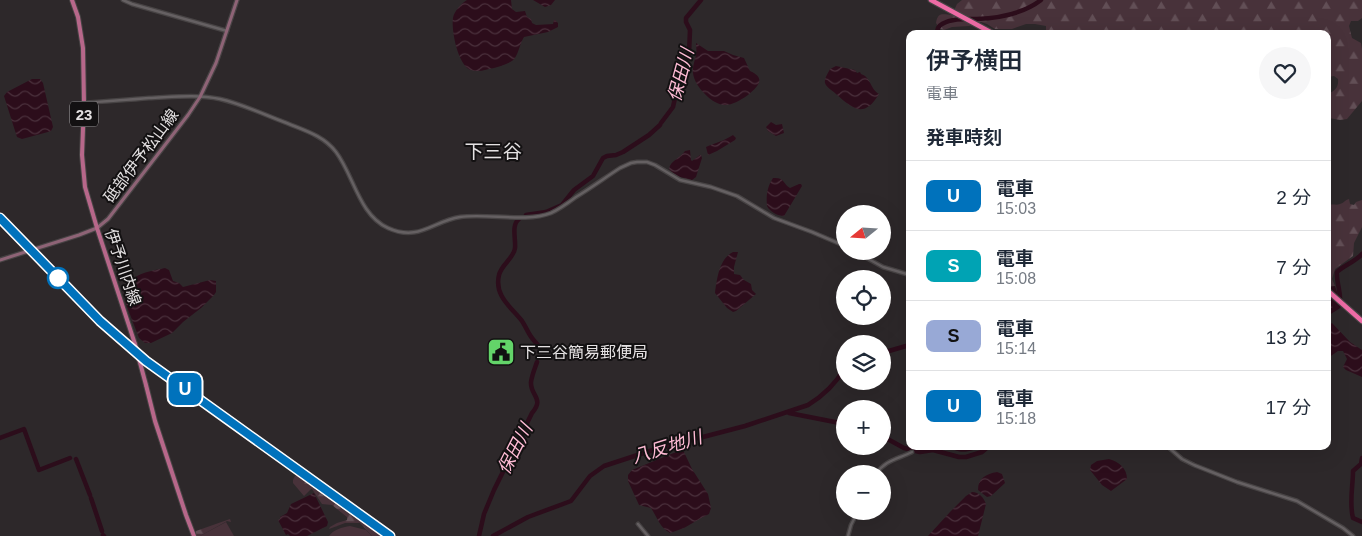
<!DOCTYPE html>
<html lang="ja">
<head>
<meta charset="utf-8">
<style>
  :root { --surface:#fff; --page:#f6f6f7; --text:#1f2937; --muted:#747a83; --line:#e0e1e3 }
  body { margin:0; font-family:Arial,"Noto Sans JP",sans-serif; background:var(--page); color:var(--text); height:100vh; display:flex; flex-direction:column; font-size:19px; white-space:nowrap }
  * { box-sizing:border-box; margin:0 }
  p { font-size:16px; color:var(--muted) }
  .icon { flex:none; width:28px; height:28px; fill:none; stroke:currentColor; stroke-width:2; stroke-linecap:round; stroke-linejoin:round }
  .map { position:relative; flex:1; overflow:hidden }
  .drawer { position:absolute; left:906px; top:30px; width:425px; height:420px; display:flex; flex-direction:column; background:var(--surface); border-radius:10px; box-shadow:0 5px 20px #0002 }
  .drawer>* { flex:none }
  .badge { padding:0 10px; border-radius:8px; font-size:18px; line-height:32px }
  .needle { width:32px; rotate:252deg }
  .buttons { position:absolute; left:836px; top:205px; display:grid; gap:10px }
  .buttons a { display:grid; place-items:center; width:55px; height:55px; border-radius:50%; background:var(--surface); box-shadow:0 5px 20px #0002; font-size:25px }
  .map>.badge { position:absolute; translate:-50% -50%; box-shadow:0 0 0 2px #fff }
  h2 { padding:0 20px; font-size:19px; line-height:45px }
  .round { display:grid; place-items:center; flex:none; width:52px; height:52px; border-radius:26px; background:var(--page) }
  .head { display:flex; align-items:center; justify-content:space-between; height:85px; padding:0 20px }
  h1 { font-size:24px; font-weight:600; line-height:38px }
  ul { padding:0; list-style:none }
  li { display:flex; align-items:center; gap:15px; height:70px; padding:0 20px; border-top:1px solid var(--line) }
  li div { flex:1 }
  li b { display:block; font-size:19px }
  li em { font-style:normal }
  li .badge { min-width:55px; font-weight:700; text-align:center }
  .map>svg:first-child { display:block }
</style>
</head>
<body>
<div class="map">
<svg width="1362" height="536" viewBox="0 0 1362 536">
  <defs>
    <pattern id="forest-firs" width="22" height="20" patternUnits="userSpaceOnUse" patternTransform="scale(1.25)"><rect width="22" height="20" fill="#48323a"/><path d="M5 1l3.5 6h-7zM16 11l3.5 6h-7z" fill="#624f56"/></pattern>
    <pattern id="water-waves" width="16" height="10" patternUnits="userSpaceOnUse" patternTransform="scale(1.25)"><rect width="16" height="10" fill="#2c0d1b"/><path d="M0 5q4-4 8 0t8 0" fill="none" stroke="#4a303c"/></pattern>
  </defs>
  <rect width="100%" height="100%" fill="#2d282a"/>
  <path fill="#48323a" d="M226 522 234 536H200Z
    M350 526 366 530 372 536H329C333 530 342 527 350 526Z"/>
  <path fill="url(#forest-firs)" d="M962 0H1362V18L1358 21H1351L1349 26 1352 38 1361 43 1362 49V101L1347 119 1340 120 1329 118C1326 113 1329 109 1331 105V102L1328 100V94C1335 91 1339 87 1338 79L1334 76 1328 77V34H1046V26L1035 24H1026L1012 29H995L987 24 981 22 969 26 952 27 944 30 940 29 936 23C938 11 944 15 952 15L957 4Z
    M1349 199 1350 204 1354 205 1356 202 1362 200V227L1354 243 1353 256 1335 269 1332 279 1335 286 1328 287V219L1331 216 1328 210V206C1332 203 1336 206 1340 204 1344 203 1345 200 1349 199Z
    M295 476H297L301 478 316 490 355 518 367 525 383 536H372L360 523H345L329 529 330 527 337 523 347 520V517L332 505 322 504 312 489H311L304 496 293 483V480Z
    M230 519 231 522 227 521 200 536H196L195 534 196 531Z"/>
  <path fill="url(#water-waves)" d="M467 0H511L512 9 516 12 525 11 527 17 531 19 532 23 536 25 553 24 554 20H555L558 23V27L548 32 524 37C520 43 519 52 515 58 512 63 500 66 494 68 487 69 479 73 471 70 458 66 451 30 453 18 454 11 462 3 467 0Z
    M533 0H555L551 5 545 7Z
    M696 43 708 51H724L733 55 744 58 750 71C766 78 759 86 748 95 731 107 720 110 704 93 699 88 694 81 693 73 692 67 695 61 696 54 697 51 696 46 696 43Z
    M836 66 855 70 857 73 860 72 861 74C871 77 870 89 879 94 864 119 853 109 836 94 833 91 826 87 825 83 824 79 828 73 830 69Z
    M32 79H40L43 83 53 127 51 131 48 132 22 139 17 137 16 134 4 96 7 92Z
    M771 122 776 125 782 124 784 133 776 136 768 131 766 127Z
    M733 135 736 138 735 140 717 151 708 155 706 147C715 143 724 141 733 135Z
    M690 150 691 160 692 161 700 155H701L702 158 696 177 692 180 676 176 669 169C670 161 680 158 685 151Z
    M773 178C785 177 783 184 790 188L799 184H801L802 186 784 216C778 216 770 212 767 206 766 196 767 187 773 178Z
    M733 252H738L734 267V274L740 275 744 280 751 284 752 290 756 294 736 311 733 312 727 308 715 293C717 279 719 259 733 252Z
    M165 268 169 270 173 281 179 283 183 287 210 280 216 281V292L214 295 201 308 183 322 172 333 151 343H145L139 338 126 304 128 283C138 272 152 271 165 268Z
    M1335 286 1339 298 1338 304 1328 311V287Z
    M1332 323 1350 342 1362 350V377L1346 370 1343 367 1347 359 1343 351H1338L1328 358V326Z
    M950 446H983C973 451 958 456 950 446Z
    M681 450H683L692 469 708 494 711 508 709 514 703 517 684 528 670 533C660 528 657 517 651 508L639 505 628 481V475L632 470Z
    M1109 459C1119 462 1127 468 1127 479L1111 491 1102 485 1090 470 1091 465 1097 461Z
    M997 472 1002 474 1005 483 991 496 987 497 978 490C978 478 986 474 997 472Z
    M972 492C979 492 984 498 986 504L978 536H928L950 512 966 496Z
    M314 493 328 522 327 526 307 536H290L288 534 286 535 278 520 280 519V517L287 513 291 504Z"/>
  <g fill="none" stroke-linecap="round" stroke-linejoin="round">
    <path stroke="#2c0d1b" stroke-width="4.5" d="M937 34C937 29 938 26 942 24 952 18 966 19 977 19 999 18 1023 14 1041 0
      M661 123 673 107 677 89 679 71 689 54 690 30 686 22V18L701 0
      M526 215 546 212 562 205 574 190 593 176 603 158 607 156 616 155 623 152 649 135 660 125
      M519 219C511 225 516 239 515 248 514 258 501 265 499 275 494 296 511 307 522 321 526 327 528 333 532 338 534 341 537 344 540 347
      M1328 313 1339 306C1343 296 1336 284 1337 272 1344 265 1355 262 1362 254
      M882 353 906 346
      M789 413 845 424
      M882 436 904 448 920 452 933 450 959 457H966L982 452 989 446
      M0 438 24 429 39 470 70 458
      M1362 458 1361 464 1353 471C1353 486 1349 503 1353 518L1362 522
      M76 459 90 495
      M91 498 102 531
      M103 535 104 536
      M479 536 484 514 494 490 532 413C545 398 530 396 531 382 532 375 535 368 537 362
      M493 536 528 517 571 501 590 476 604 466 653 450 745 426 808 405C823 396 836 383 845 368"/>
    <g stroke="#474344" stroke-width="5">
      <path id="tertiary" d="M123 0 132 4 227 31
        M84 103C106 101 127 100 149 98 173 97 196 94 220 99 242 104 263 114 284 122 303 130 323 135 336 152 354 176 359 215 388 228 419 242 433 221 460 217 488 213 525 223 551 213 560 209 568 203 576 197 591 188 606 177 620 168L631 163 637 162H647L655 165 680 180 711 187 737 196 774 218 812 232 845 246
        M854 251 883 267 910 275
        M1167 446 1182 459 1194 465 1237 482 1297 501 1343 528 1353 536
        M876 474C885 460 898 459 912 452
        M638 524 648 536
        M848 536 851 525 858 511"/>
    </g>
    <g stroke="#474344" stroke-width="5.5">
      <path id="secondary" d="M0 260 79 235 97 228 108 219 188 115 200 97 216 63 237 0"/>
    </g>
    <g stroke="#474344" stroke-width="6">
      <path id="primary" d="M72 0 78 17 83 48 84 103 82 155 85 187 97 228 135 344
        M146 385 155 421 186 515 194 536"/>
    </g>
    <g stroke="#474344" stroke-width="7">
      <path id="motorway" d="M931 0 994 34
        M1328 291 1362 321"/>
    </g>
    <use href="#tertiary" stroke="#656062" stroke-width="2.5"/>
    <use href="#secondary" stroke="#8e6376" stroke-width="3"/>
    <use href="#primary" stroke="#b7678a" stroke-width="4"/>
    <use href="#motorway" stroke="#ed6ba5" stroke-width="4.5"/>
    <g stroke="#949092" stroke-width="3">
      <path id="rail" d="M0 218 100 321 146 361 390 536"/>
    </g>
    <use href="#rail" stroke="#131112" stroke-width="1" stroke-dasharray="4" stroke-linecap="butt"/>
    <g stroke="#474344" stroke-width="6" stroke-linecap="butt">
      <path id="primary-bridge" d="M135 344 146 385"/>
    </g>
    <use href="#primary-bridge" stroke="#b7678a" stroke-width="4"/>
  </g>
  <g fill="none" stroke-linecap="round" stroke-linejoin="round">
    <g stroke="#fff" stroke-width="11">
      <path id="line" d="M0 218 100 321 146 361 390 536"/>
    </g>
    <use href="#line" stroke="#0072bc" stroke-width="8"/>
  </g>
  <defs>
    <g id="civic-square" transform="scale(1.4375)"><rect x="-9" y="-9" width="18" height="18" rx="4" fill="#63d469" stroke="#131112"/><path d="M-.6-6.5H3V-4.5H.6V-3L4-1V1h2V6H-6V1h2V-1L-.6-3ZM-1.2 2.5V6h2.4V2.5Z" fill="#111"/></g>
  </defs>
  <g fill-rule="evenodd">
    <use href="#civic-square" x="501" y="352"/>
  </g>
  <circle fill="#fff" stroke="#0072bc" stroke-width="2.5" cx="58" cy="278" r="10"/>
  <g text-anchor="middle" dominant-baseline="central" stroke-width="4" stroke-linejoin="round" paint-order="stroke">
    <rect fill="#131112" stroke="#a5a3a4" stroke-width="1" x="70" y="101.5" width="28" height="25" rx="4"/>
    <g font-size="15" font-weight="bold" fill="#e4e1e2">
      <text x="84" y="114">23</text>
    </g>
    <g font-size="16" fill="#e4e1e2" stroke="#131112">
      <text transform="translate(141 156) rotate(-53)">砥部伊予松山線</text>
      <text transform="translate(123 267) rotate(71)">伊予川内線</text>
    </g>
    <g font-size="16" fill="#e4e1e2" stroke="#131112" text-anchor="start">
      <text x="520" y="352">下三谷簡易郵便局</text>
    </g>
    <g font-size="18" font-style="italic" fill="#febbd4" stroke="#131112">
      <text transform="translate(681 75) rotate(-75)">保田川</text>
      <text transform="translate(667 447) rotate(-17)">八反地川</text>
      <text transform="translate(515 449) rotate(-63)">保田川</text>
    </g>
    <g font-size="19" fill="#e4e1e2" stroke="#131112">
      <text x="493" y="151">下三谷</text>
    </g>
  </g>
</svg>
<div class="buttons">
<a><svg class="needle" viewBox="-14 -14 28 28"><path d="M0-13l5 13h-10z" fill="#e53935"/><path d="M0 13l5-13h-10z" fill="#747a83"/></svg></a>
<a><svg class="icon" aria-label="locate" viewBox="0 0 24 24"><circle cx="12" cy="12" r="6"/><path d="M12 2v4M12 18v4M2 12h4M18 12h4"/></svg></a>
<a><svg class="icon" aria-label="layers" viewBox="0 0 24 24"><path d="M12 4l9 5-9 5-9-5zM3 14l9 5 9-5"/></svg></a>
<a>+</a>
<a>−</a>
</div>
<b class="badge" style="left:185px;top:389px;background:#0072bc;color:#fff">U</b>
<section class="drawer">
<div class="head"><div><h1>伊予横田</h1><p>電車</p></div><a class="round"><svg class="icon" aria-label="heart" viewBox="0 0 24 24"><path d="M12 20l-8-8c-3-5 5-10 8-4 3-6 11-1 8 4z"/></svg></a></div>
<h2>発車時刻</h2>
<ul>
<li><span class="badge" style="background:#0072bc;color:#fff">U</span><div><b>電車</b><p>15:03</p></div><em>2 分</em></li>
<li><span class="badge" style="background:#00a3b4;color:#fff">S</span><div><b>電車</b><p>15:08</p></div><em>7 分</em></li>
<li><span class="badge" style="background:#98a9d6;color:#111">S</span><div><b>電車</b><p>15:14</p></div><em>13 分</em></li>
<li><span class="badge" style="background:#0072bc;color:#fff">U</span><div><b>電車</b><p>15:18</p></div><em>17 分</em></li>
</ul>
</section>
</div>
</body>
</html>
